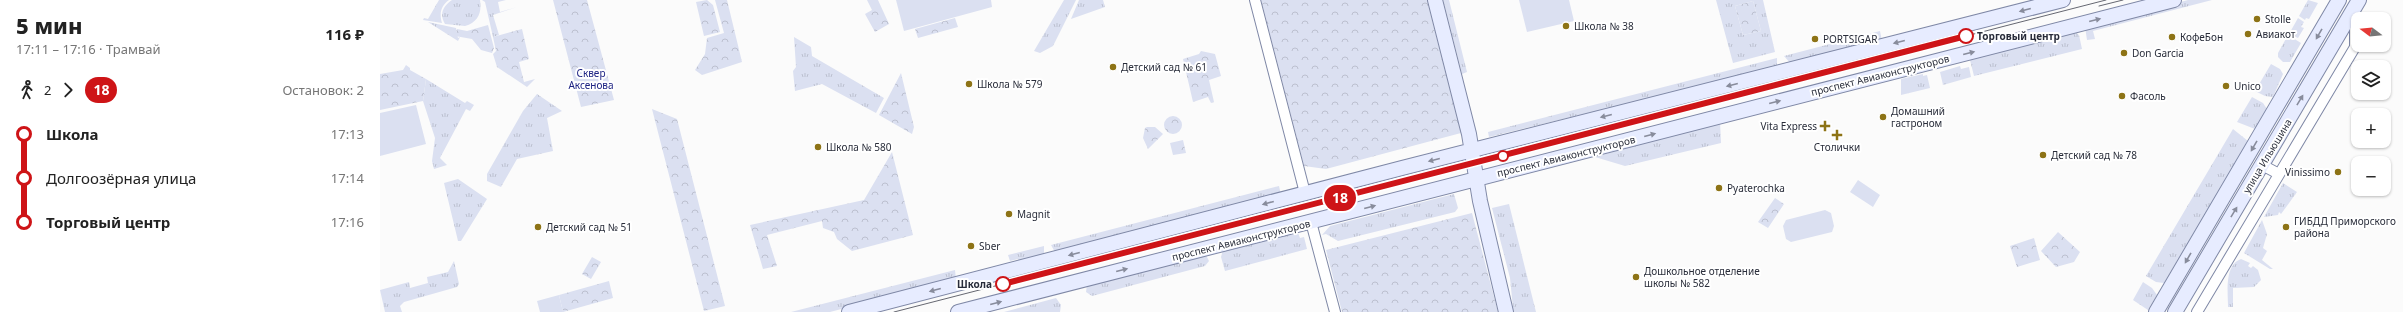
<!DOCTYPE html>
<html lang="ru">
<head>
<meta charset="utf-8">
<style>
  :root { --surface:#fff; --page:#f6f6f6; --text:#222; --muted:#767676 }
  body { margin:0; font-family:"Noto Sans",sans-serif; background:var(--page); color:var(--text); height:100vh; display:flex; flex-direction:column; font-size:15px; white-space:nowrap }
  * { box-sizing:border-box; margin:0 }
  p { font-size:13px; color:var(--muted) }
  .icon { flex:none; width:22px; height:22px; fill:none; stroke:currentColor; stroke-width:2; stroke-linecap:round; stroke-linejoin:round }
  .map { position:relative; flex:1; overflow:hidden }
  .sheet { display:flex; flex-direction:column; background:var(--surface); width:380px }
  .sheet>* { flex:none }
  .badge { padding:0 8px; border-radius:13px; font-size:14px; line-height:26px }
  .needle { width:26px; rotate:286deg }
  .controls { position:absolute; left:1971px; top:12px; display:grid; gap:8px }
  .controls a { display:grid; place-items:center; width:40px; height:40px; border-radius:8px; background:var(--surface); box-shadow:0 1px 3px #0004; font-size:20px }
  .map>.badge { position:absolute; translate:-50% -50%; box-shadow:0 0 0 2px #fff }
  .legs { display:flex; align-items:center; gap:6px; height:44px; padding:0 16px; font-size:13px }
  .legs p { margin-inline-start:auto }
  .headline { display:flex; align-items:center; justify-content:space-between; height:68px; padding:0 16px }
  h1 { font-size:22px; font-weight:800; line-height:30px }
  ul { padding:0 16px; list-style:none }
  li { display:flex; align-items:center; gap:14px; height:44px; font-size:15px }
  li i { display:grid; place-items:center; width:6px; height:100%; margin:0 5px; background:currentColor }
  li i::after { content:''; width:10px; height:10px; margin:-5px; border:3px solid; border-radius:50%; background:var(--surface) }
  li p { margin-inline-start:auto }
  li:first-child i { background:linear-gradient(#0000 50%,currentColor 0) }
  li:last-child i { background:linear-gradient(currentColor 50%,#0000 0) }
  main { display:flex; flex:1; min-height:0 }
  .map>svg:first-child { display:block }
</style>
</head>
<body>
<main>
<section class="sheet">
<div class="headline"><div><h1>5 мин</h1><p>17:11 – 17:16 · Трамвай</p></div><b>116 ₽</b></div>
<div class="legs"><svg class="icon" aria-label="walk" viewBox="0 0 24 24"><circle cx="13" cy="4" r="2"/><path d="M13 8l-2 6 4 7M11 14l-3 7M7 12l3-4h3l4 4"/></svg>2<svg class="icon" aria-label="forward" viewBox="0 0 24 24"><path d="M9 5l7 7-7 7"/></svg><b class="badge" style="background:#ce1417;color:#fff">18</b><p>Остановок: 2</p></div>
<ul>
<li><i style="color:#ce1417"></i><b>Школа</b><p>17:13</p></li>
<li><i style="color:#ce1417"></i><span>Долгоозёрная улица</span><p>17:14</p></li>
<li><i style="color:#ce1417"></i><b>Торговый центр</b><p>17:16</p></li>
</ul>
</section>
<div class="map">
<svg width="2023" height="312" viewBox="0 0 2023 312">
  <defs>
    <pattern id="grass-tufts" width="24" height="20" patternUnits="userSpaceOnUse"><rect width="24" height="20" fill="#dbe0f1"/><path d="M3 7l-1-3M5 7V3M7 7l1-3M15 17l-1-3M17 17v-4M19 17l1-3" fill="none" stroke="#bcc0cf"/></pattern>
    <pattern id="park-crowns" width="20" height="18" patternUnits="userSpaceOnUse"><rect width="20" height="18" fill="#dbe0f1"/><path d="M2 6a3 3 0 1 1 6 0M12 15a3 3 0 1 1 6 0" fill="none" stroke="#bcc0cf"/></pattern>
  </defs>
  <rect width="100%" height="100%" fill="#fbfbfb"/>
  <path fill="url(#grass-tufts)" fill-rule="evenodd" d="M59 0H69C61 6 59 13 62 23L43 20 44 18 48 19Z
    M72 0H100C102 13 98 22 85 26L65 24C59 14 63 6 72 0Z
    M102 0H126L118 2 120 12 137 7 113 15 119 35 113 37 105 2Z
    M684 0H696L673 46 660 53 654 51Z
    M699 0H723L725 7 691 19Z
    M1063 0H1069L1087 72 1082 74Z
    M1336 0H1383L1395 52 1353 63ZM1373 1 1381 31 1363 35 1355 6Z
    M1808 0H1832L1713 31 1715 39 1707 40 1705 27Z
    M1928 0 1938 3 1929 19 1926 18 1925 20 1919 16Z
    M1918 18 1924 22 1921 27 1924 28 1918 38 1909 34Z
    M48 22 76 28 78 38 80 37 78 41Z
    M1693 30 1699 35 1702 49 1594 76 1590 60 1595 59 1594 55Z
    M1500 31 1502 41 1411 64 1404 56Z
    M1908 35 1921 43 1910 62H1903L1898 57V53Z
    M414 37 431 47 432 56 504 98 496 113 442 84 415 91 413 71 416 67Z
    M1397 58V68L1236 109 1212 112 1109 137 1108 132Z
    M1891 64 1900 69 1903 74 1893 97 1885 96 1875 91Z
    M1580 66 1581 69 1589 67 1591 77 1563 85 1560 72Z
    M1543 74V76L1547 75 1550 88 1521 95V79Z
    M46 79 85 103 87 101 94 105 90 111 86 109 60 158 67 165 54 169 52 161 55 138 43 101Z
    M157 94 182 111 167 118 173 151 137 159 121 187 107 181V174L143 111Z
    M1872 97 1883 103 1887 109 1875 129 1857 122Z
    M1340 121 1341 143 1245 166 1215 157Z
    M1853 129 1868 141 1784 283 1776 282 1766 276Z
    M78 179 107 199 81 241H78L64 183Z
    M1903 183 1917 192 1901 214 1899 212 1898 215 1884 217Z
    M899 186 901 195 676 254 671 245Z
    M1074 194 1078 208 1075 212 958 241 946 234 942 235 950 226Z
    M1129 204 1156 312H1134L1133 308 1130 278 1112 208Z
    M1882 220 1887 234 1883 248 1887 251 1882 260 1893 269H1890L1864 253Z
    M911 231V235L918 233 920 238 924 237 927 249 845 271 841 257 843 250Z
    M664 246V257L639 263 638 259 630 261 628 255Z
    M826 255 829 261 825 266 712 296 706 292 707 285Z
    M1861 259 1870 263 1868 266 1871 268 1873 266 1878 270 1881 280 1874 287 1853 288V307H1848C1848 293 1844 265 1861 259Z
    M74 261 79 284 77 287 24 302 20 306 22 312H5L0 290 29 282 30 288 48 283 47 277 68 272Z
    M575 270 576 279 450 312H411Z
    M1763 282 1772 288 1777 295 1768 310 1753 300Z
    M676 298 681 305 680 312H624Z"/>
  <path fill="url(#park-crowns)" d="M173 0H207L234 100 201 107Z
    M327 0 333 5 340 32 324 36 316 2Z
    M335 0H347L362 62 322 75 315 70 325 54 327 38 344 33Z
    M487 0H498L509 24 495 32 485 14 492 10Z
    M881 0H1047L1081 133 946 169 924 166Z
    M1373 1 1381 31 1363 35 1355 6Z
    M575 18 578 27 538 38 535 29Z
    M108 25 114 48 112 53 101 50 92 39 75 36 77 29 87 31Z
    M142 29 149 59 139 62 144 82 155 79 147 87 117 67 113 54 116 51 113 37Z
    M821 51 835 54 841 76 829 80 834 102 831 103 828 97 813 102 803 59 819 54Z
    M26 65 30 68V70L46 79 43 101 0 110V74L23 70Z
    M521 73 534 127 532 134 499 115Z
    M272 109 297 119 345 306 324 311Z
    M784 125a9 9 0 1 1 18 0a9 9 0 1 1-18 0Z
    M767 127H775L783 134 768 149 763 138 765 128Z
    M803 140 806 153 793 155 790 143Z
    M512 152 533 235 472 251 457 239 454 232 443 228 442 221 387 235 397 266 383 269 370 225 484 200Z
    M1395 198 1404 204 1388 228 1378 222Z
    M1092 213 1118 312H962L946 250Z
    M1678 232 1700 252 1694 262 1676 267 1661 251Z
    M1654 238 1660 260 1637 267 1630 246Z
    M212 257 221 262 211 279 202 274Z
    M229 281 233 298 183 312 179 295Z"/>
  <path fill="#dbe0f1" d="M516 0H611L612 7 524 31Z
    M1139 0H1189L1194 21 1147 32Z
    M36 105 46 144 0 156V113Z
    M1478 180 1500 195 1493 207 1470 192Z
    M1445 210 1451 213 1454 226 1452 232 1411 242 1406 239 1403 226 1406 220Z
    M179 295 183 312H160L157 301Z"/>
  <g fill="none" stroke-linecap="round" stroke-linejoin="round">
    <g stroke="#7f88a6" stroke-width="12">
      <path id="street" d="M875 0 925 193
        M1882 165 1899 174
        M931 222 955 312
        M1817 312 1975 47V7"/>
    </g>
    <g stroke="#7f88a6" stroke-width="16">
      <path id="secondary" d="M1055 0 1089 134 1100 201 1126 312
        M469 312 1022 168 1683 0
        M578 312 1794 0
        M1776 312 1959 0
        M1795 312 1979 0"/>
    </g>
    <use href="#street" stroke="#fff" stroke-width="10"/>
    <use href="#secondary" stroke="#e7ecff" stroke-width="14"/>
    <path stroke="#656771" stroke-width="1" d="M1719 6 1743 0
      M514 312 1726 0"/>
  </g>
  <defs><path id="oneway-solid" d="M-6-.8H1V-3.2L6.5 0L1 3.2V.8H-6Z"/></defs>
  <g fill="#888c9c">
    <use href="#oneway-solid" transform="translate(1645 10) rotate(165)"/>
    <use href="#oneway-solid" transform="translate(1715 20) rotate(-14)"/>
    <use href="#oneway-solid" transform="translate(1939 34) rotate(120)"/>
    <use href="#oneway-solid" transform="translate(1519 42) rotate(166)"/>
    <use href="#oneway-solid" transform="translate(1589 53) rotate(-14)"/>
    <use href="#oneway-solid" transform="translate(1352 85) rotate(166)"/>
    <use href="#oneway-solid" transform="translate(1920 100) rotate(-59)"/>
    <use href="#oneway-solid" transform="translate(1395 102) rotate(-14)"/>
    <use href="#oneway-solid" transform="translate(1226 116) rotate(166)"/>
    <use href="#oneway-solid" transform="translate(1270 135) rotate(-15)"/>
    <use href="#oneway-solid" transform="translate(1874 146) rotate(120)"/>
    <use href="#oneway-solid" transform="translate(1054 160) rotate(166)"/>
    <use href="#oneway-solid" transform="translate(888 203) rotate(165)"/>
    <use href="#oneway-solid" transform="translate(990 207) rotate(-15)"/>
    <use href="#oneway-solid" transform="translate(1854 212) rotate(-59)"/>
    <use href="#oneway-solid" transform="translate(694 254) rotate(165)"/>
    <use href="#oneway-solid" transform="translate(1808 258) rotate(120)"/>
    <use href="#oneway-solid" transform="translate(742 270) rotate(-14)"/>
    <use href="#oneway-solid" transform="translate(555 290) rotate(165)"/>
    <use href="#oneway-solid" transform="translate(616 303) rotate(-15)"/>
  </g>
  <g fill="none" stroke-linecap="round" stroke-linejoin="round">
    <g stroke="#fff" stroke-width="9">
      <path id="line-1" d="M623 284 1586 36"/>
    </g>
    <use href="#line-1" stroke="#ce1417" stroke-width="6"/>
  </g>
  <g fill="#8d7316" stroke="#fff" stroke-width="1.5">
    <circle cx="1877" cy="19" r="4"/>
    <circle cx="1186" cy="26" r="4"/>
    <circle cx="1868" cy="34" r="4"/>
    <circle cx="1792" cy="37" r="4"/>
    <circle cx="1435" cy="39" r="4"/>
    <circle cx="1744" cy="53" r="4"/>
    <circle cx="733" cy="67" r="4"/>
    <circle cx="589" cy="84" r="4"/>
    <circle cx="1846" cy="86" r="4"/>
    <circle cx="1742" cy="96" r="4"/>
    <circle cx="1503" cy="117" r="4"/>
    <path d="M1443 120h4v4h4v4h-4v4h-4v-4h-4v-4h4z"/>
    <path d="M1455 129h4v4h4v4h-4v4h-4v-4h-4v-4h4z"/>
    <circle cx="438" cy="147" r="4"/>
    <circle cx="1663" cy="155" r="4"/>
    <circle cx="1958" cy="172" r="4"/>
    <circle cx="1339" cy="188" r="4"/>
    <circle cx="629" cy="214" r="4"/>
    <circle cx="158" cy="227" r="4"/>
    <circle cx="1906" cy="227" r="4"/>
    <circle cx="591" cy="246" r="4"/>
    <circle cx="1256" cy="277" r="4"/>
  </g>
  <g fill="#fff" stroke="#ce1417" stroke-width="2">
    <circle cx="1586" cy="36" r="7"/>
    <circle cx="1123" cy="156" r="5"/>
    <circle cx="623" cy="284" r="7"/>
  </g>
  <g text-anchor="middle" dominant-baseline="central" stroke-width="4" stroke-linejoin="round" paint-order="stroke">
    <g font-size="10" fill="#292d3a" stroke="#fff" text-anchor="start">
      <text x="1885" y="19">Stolle</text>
      <text x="1194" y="26">Школа № 38</text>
      <text x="1876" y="34">Авиакот</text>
      <text x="1800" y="37">КофеБон</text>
      <text x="1443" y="39">PORTSIGAR</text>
      <text x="1752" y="53">Don Garcia</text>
      <text x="741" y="67">Детский сад № 61</text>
      <text x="597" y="84">Школа № 579</text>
      <text x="1854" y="86">Unico</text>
      <text x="1750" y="96">Фасоль</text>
      <text x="1511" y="111">Домашний<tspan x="1511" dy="12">гастроном</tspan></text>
      <text x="1437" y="126" text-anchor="end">Vita Express</text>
      <text x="446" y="147">Школа № 580</text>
      <text x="1457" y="147" text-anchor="middle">Столички</text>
      <text x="1671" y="155">Детский сад № 78</text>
      <text x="1950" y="172" text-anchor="end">Vinissimo</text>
      <text x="1347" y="188">Pyaterochka</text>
      <text x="637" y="214">Magnit</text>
      <text x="1914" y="221">ГИБДД Приморского<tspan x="1914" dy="12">района</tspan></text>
      <text x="166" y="227">Детский сад № 51</text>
      <text x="599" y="246">Sber</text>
      <text x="1264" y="271">Дошкольное отделение<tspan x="1264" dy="12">школы № 582</tspan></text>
    </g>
    <g font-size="10" font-weight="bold" fill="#292d3a" stroke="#fff" text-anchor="start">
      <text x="1597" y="36">Торговый центр</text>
      <text x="612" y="284" text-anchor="end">Школа</text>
    </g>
    <g font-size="10" fill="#1e2383" stroke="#fff">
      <text x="211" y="73">Сквер<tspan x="211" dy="12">Аксенова</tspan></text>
    </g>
    <g font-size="10" fill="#292d3a" stroke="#fff">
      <text transform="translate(1500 75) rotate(-14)">проспект Авиаконструкторов</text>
      <text transform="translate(1186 156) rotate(-14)">проспект Авиаконструкторов</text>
      <text transform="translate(1887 156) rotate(-59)">улица Ильюшина</text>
      <text transform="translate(861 240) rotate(-14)">проспект Авиаконструкторов</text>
    </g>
  </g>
</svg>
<div class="controls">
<a><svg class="needle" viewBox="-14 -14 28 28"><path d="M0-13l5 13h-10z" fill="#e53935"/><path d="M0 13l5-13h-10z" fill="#767676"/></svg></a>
<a><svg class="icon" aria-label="layers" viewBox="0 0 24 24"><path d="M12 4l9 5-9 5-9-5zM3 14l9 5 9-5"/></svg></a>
<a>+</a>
<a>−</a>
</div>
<b class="badge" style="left:960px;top:198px;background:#ce1417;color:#fff">18</b>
</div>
</main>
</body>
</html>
